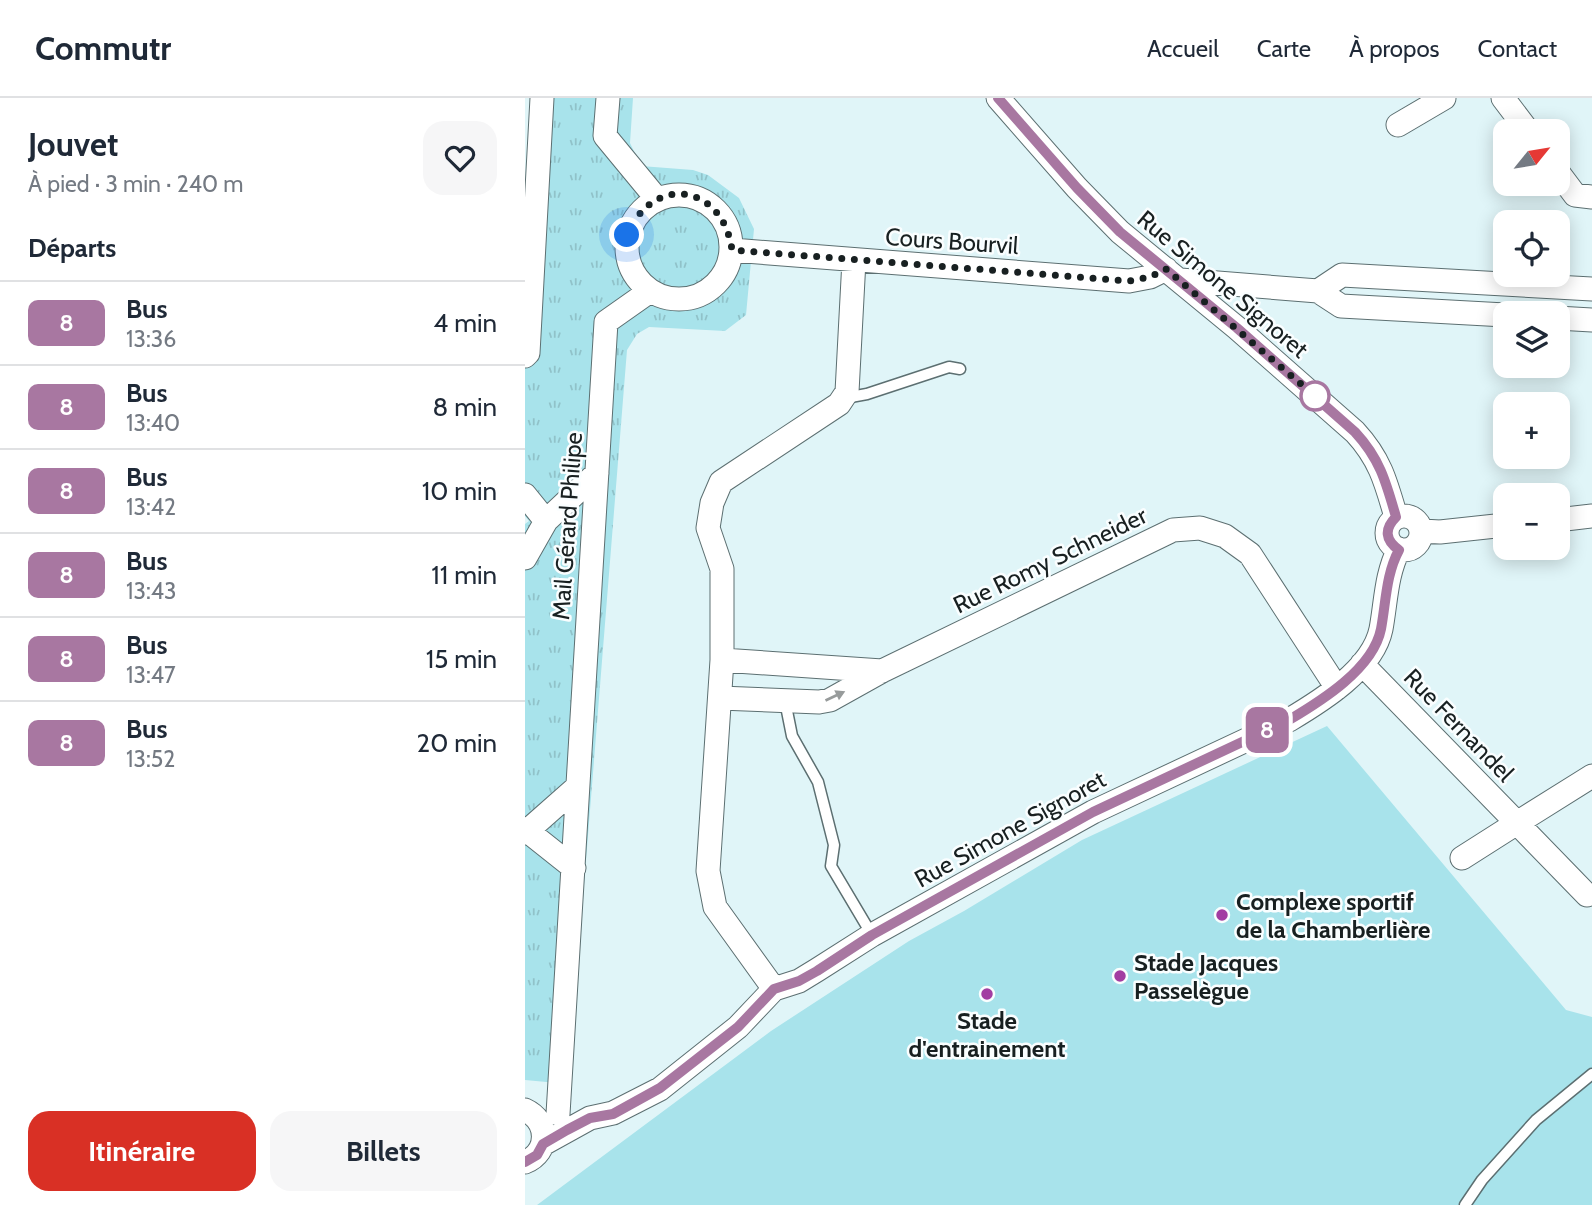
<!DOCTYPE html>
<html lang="fr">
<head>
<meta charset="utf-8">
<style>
  :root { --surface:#fff; --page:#f6f6f7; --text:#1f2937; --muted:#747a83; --line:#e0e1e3; --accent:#d93025 }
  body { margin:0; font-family:Cabin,sans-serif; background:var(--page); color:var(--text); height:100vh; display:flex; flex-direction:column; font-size:26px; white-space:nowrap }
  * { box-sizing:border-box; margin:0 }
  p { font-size:23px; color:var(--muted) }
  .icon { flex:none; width:38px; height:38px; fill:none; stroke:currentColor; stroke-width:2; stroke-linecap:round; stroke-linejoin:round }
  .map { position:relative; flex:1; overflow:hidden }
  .drawer { display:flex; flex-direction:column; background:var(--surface); width:525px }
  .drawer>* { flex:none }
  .badge { padding:0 14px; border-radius:10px; font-size:24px; line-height:46px }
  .needle { width:46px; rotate:60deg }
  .tools { position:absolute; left:968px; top:21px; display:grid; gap:14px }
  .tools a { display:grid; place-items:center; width:77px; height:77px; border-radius:14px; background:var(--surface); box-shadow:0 4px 18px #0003; font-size:35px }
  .you { position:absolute; width:35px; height:35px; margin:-18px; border:5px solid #fff; border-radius:50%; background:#1a73e8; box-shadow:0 0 0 10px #1a73e833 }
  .map>.badge { position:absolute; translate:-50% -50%; box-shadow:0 0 0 4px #fff }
  h2 { padding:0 28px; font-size:26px; line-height:63px }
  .round { display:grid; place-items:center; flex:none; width:74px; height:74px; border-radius:21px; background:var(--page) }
  .headline { display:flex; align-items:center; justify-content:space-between; height:119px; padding:0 28px }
  h1 { font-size:33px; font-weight:700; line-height:52px }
  .primary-button { display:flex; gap:14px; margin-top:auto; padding:14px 28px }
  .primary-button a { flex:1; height:80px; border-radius:21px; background:var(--accent); color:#fff; font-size:28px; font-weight:700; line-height:80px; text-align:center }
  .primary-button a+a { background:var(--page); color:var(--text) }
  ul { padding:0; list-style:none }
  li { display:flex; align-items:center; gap:21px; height:84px; padding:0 28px; border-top:2px solid var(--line) }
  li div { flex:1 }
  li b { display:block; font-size:26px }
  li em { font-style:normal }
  li .badge { min-width:77px; font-weight:700; text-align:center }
  header { display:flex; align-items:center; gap:42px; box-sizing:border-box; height:98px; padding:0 35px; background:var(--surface); border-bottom:2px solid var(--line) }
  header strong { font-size:33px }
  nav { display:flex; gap:38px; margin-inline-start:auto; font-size:24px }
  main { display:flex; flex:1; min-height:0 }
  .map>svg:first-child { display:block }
</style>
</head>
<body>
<header>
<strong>Commutr</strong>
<nav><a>Accueil</a><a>Carte</a><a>À propos</a><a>Contact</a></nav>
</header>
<main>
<section class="drawer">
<div class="headline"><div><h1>Jouvet</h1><p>À pied · 3 min · 240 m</p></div><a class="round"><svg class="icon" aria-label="heart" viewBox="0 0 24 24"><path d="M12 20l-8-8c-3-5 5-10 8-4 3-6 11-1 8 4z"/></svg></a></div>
<h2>Départs</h2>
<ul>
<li><span class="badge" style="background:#a877a1;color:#fff">8</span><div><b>Bus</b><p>13:36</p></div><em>4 min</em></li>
<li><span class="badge" style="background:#a877a1;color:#fff">8</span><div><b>Bus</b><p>13:40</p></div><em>8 min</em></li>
<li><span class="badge" style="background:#a877a1;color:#fff">8</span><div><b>Bus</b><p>13:42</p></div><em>10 min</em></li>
<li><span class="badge" style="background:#a877a1;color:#fff">8</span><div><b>Bus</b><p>13:43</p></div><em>11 min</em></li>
<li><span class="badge" style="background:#a877a1;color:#fff">8</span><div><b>Bus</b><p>13:47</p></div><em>15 min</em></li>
<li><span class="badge" style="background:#a877a1;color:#fff">8</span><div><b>Bus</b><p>13:52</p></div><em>20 min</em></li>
</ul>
<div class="primary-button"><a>Itinéraire</a><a>Billets</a></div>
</section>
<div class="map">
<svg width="1067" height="1107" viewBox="0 0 1067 1107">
  <defs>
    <pattern id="park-tufts" width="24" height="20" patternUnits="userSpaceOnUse" patternTransform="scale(1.75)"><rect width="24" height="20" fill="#a8e3eb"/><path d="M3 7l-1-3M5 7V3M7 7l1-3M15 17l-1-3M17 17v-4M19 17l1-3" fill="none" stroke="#90c2c9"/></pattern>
  </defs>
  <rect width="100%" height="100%" fill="#e0f5f8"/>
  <path fill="url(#park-tufts)" d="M6 0H108L105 45 116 68 168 72 183 77 214 100 229 131 221 217 200 233 124 229 112 236 102 252 43 986 0 982V426L4 423 0 418V121Z"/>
  <path fill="#a8e3eb" d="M802 628 1041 912 1067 919V1107H12L246 933 384 843 439 813 557 742Z"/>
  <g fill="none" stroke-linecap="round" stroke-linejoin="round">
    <g stroke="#5c6f71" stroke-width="13">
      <path id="lane" d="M320 300 342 296 424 269 435 271
        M260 603 267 638 293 684 309 747 306 768 347 837
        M940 1107 957 1082 1011 1022 1067 976"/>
    </g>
    <g stroke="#5c6f71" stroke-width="25">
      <path id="street" d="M83 0 80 38 132 101
        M473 0 552 90 595 134 712 230 830 334C855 361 861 384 871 419
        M978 0 1003 33
        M873 27 919 0
        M1032 73 1050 97 1067 99
        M102 149a52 52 0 1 1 104 0a52 52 0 1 1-104 0Z
        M207 152 604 183 625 179 641 171
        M655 182 793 193
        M980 217 816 208 793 193 817 177 1067 191
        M1032 220 1067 222
        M0 258 3 255 17 0
        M0 397 21 423
        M862 435a17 17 0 1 1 34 0a17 17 0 1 1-34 0Z
        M1032 422 1067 418
        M897 433 915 434 980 427
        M0 460 21 423 72 375
        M197 562 357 573
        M837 566 992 725 1067 678
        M195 600 294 604 305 602 357 573 648 432 675 430 700 438 725 456 812 590
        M0 731 49 770
        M0 735 52 689
        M937 760 992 725 1062 797
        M249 891 190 809 183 773 197 562V471L183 430 187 405 196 384 314 306 322 294 329 162
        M0 1012C24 1023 25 1054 0 1064
        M33 1016 81 224 125 193
        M18 1046 65 1020 88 1015 135 991 213 929 249 891 274 883 292 872 347 837 568 714 764 622C796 603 848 571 856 531 861 504 861 476 874 451"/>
    </g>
    <use href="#lane" stroke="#fff" stroke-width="10"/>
    <use href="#street" stroke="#fff" stroke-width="23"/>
  </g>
  <defs><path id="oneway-solid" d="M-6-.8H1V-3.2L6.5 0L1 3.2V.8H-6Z" transform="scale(1.75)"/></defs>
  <use fill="#979b9b" href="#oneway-solid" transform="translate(310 598) rotate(-25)"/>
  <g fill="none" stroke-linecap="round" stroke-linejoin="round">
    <g stroke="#fff" stroke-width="16">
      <path id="line" d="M0 1064 12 1057 18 1046 42 1032 65 1020 88 1016 135 990 213 929 249 891 274 883 292 873 347 837 568 714 764 622C796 603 848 571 856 531 861 504 861 476 874 452 860 442 859 431 871 419 861 384 855 361 830 334L712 230 595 134 552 90 473 0"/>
    </g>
    <use href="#line" stroke="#a877a1" stroke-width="10"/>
    <path stroke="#182021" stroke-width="7" stroke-dasharray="0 12.6" d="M102 137C128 75 198 86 207 152L604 183 625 179 641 171 790 298"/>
  </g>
  <circle fill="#fff" stroke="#a877a1" stroke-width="3.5" cx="790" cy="298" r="14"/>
  <g fill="#a23da2" stroke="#fafeff" stroke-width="2.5">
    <circle cx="697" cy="817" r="7"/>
    <circle cx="595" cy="878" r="7"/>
    <circle cx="462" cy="896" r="7"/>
  </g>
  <g text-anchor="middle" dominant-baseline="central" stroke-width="5" stroke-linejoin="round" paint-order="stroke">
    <g font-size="24" fill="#182021" stroke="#fafeff">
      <text transform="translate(427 143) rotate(4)">Cours Bourvil</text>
      <text transform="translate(698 186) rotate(40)">Rue Simone Signoret</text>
      <text transform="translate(42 428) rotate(-86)">Mail Gérard Philipe</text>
      <text transform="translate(525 462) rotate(-26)">Rue Romy Schneider</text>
      <text transform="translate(934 627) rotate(46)">Rue Fernandel</text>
      <text transform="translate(485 731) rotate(-29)">Rue Simone Signoret</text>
    </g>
    <g font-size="24" font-weight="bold" fill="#182021" stroke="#fafeff" text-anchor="start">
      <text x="711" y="803">Complexe sportif<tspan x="711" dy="28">de la Chamberlière</tspan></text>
      <text x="609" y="864">Stade Jacques<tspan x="609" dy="28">Passelègue</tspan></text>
      <text x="462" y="922" text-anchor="middle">Stade<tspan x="462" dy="28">d'entrainement</tspan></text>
    </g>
  </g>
</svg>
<div class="tools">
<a><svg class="needle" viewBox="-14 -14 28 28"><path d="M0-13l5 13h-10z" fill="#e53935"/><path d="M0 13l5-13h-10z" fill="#747a83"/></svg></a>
<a><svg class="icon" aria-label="locate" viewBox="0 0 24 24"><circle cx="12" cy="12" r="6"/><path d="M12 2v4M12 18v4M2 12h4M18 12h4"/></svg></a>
<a><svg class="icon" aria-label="layers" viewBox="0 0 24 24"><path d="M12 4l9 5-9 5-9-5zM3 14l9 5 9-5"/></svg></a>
<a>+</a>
<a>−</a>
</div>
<div class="you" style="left:102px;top:137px"></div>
<b class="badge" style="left:742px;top:632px;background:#a877a1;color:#fff">8</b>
</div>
</main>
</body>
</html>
